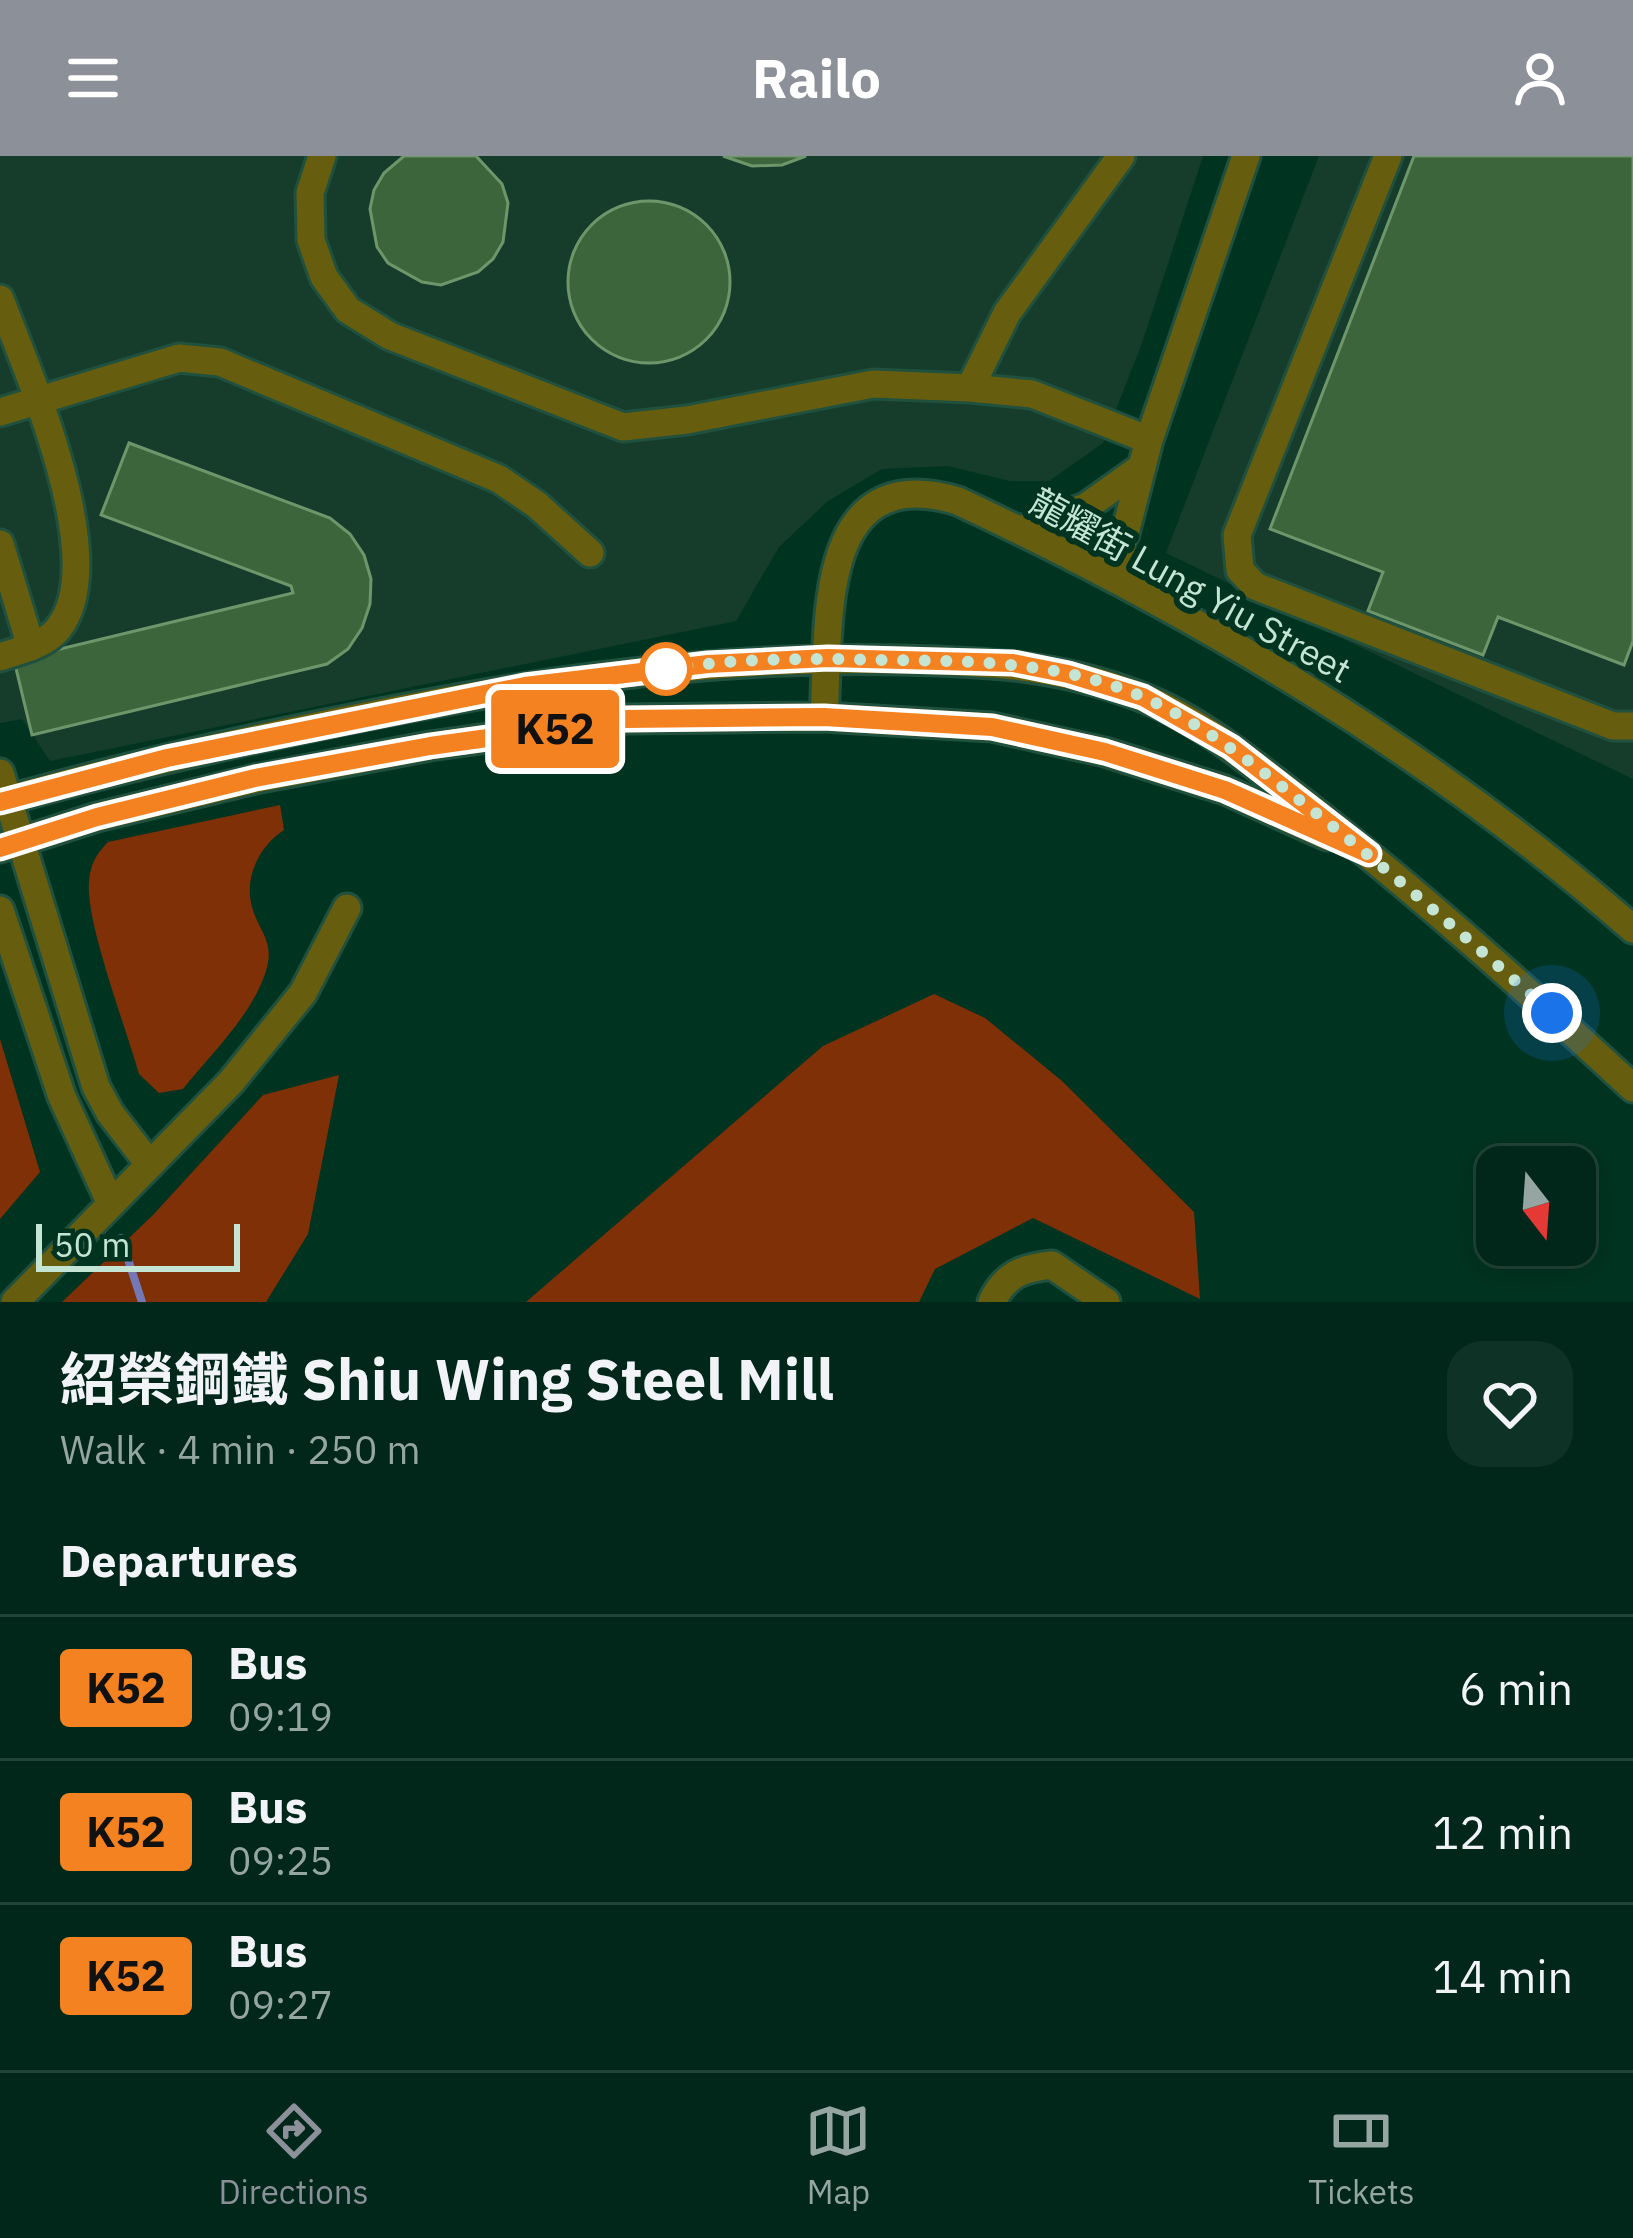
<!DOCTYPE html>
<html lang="en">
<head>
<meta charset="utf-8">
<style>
  :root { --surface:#002719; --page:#0e3326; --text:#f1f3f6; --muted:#95a5a2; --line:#224438; --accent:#8c9099 }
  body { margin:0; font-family:"IBM Plex Sans","Noto Sans TC",sans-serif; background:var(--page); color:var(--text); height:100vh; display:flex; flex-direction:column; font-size:45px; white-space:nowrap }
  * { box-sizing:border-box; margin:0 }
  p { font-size:39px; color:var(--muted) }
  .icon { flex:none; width:66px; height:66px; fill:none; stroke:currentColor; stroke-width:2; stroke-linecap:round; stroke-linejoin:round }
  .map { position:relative; height:1146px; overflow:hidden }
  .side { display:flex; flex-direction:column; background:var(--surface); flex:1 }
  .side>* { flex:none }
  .badge { padding:0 24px; border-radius:9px; font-size:42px; line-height:78px }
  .needle { width:78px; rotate:163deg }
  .fabs { position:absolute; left:1476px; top:990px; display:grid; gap:24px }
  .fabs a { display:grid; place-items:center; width:120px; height:120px; border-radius:24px; background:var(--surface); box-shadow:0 6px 30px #0003,0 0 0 3px var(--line); font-size:60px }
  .scale { position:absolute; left:36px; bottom:30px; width:204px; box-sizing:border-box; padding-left:12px; border:6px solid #c5e5d4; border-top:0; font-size:33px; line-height:42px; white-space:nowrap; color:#c5e5d4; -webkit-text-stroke:9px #003421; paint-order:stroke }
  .you { position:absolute; width:60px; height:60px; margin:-30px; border:9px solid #fff; border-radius:50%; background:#1a73e8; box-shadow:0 0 0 18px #1a73e833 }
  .map>.badge { position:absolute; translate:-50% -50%; box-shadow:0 0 0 6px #fff }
  h2 { padding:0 60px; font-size:45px; line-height:108px }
  .round { display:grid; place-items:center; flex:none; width:126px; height:126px; border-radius:36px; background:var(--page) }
  .head { display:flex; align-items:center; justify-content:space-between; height:204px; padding:0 60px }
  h1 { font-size:57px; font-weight:700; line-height:90px }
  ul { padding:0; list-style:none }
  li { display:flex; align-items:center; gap:36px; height:144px; padding:0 60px; border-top:3px solid var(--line) }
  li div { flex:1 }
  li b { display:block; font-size:45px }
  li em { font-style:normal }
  li .badge { min-width:132px; font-weight:700; text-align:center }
  header { display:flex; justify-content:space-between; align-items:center; height:156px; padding:0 60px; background:var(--accent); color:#fff; font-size:54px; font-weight:700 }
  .tab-bar { display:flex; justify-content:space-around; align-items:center; height:168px; border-top:3px solid var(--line); background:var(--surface); font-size:33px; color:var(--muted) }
  .tab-bar a { display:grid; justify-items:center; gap:6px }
  .tab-bar .current { color:var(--accent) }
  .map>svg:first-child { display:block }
</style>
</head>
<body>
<header><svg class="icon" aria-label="menu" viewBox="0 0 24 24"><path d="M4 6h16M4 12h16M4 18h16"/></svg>Railo<svg class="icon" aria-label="person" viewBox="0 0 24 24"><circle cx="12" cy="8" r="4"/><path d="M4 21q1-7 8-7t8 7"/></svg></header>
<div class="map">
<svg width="1633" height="1146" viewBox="0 0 1633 1146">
  <rect width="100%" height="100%" fill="#003421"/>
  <path fill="#163d2c" d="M0 0H1203L1142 187 1103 287 1049 325H1010L948 310 882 313 828 345 779 391 736 465 50 605 22 563 0 567Z
    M1319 0H1633V623L1166 397Z"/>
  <path fill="#7f3006" d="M280 649 284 674C261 689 245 718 251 747 257 775 277 784 265 818 250 861 211 898 183 933L159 937 139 918C127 875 86 767 89 728 90 709 95 700 108 686Z
    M934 838 985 862 1062 925 1194 1056 1200 1143 1033 1062 935 1113 919 1146H526L823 890Z
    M0 883 40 1016 0 1063Z
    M339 919 308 1078 266 1146H62L153 1059 263 939Z"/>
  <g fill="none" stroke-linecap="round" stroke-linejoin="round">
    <path stroke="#7478b6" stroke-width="8" d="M121 1082 142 1146"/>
  </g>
  <path fill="#3d653b" stroke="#6d976a" stroke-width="3" d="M404 0H476L502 28 508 47 503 86 493 103 478 116 441 129 422 126 388 107 377 91 370 53 374 34 384 17Z
    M723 0H806L782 9 752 10Z
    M1414 0H1633V485L1624 509 1498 461 1483 499 1368 455 1383 416 1270 373Z
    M568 126a81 81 0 1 1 162 0a81 81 0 1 1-162 0Z
    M129 287 330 362 350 378 364 399 371 423 370 448 362 472 348 493 327 508 32 579 14 504 293 437 291 430 101 359Z"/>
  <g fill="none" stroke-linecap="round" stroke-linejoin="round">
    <g stroke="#20503e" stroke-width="33">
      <path id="minor" d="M322 0 310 37 311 84 324 121 348 154 390 180 623 271 687 264 873 228 970 232 1007 157 1121 0
        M1388 0 1237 379 1240 414 1255 430 1613 570H1633
        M0 143C27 215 113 406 58 473 44 490 20 494 0 501
        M970 232 1032 238 1149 284
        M0 256 179 202 220 206 499 323 537 349 590 397
        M1020 374 1086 351 1142 311
        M0 388 31 491
        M1114 420 1149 284 1246 0
        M824 561C830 470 814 302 958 345 1201 459 1430 596 1633 773
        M0 617 96 931 110 957 150 1009
        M0 646C104 616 210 592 316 570 508 530 703 499 899 504 987 506 1055 508 1139 540 1200 563 1254 609 1305 648 1419 737 1527 834 1633 932
        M0 692 97 661 255 623 430 590 625 563 824 561 992 571 1105 596 1225 634 1327 680
        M0 754 62 941 111 1048
        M15 1146 231 926 303 837 347 752
        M992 1146C1005 1118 1023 1112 1052 1109L1106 1146"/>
    </g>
    <use href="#minor" stroke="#665e0e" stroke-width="27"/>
  </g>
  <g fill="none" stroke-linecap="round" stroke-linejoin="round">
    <g stroke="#fff" stroke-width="27">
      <path id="line" d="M0 646 167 602 525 530 708 508 828 502 1013 507 1068 518 1143 541 1231 591 1369 698 1225 634 1105 596 992 571 824 561 625 563 430 590 255 622 97 661 0 692"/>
    </g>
    <use href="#line" stroke="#f58220" stroke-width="18"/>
    <path stroke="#c5e5d4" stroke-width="12" stroke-dasharray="0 21.6" d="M666 513C737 502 812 502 884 504 972 505 1060 505 1143 541 1201 567 1252 607 1302 646 1388 713 1470 785 1552 857"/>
  </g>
  <circle fill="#fff" stroke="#f58220" stroke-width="6" cx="666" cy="513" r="24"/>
  <g text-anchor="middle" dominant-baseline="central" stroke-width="12" stroke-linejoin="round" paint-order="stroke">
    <g font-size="36" fill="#c5e5d4" stroke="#003421">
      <text transform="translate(1191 429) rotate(29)">龍耀街 Lung Yiu Street</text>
    </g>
  </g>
</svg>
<div class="fabs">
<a><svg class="needle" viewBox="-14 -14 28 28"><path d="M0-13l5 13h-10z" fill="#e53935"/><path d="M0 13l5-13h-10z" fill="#95a5a2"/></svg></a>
</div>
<div class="scale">50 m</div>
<div class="you" style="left:1552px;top:857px"></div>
<b class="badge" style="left:555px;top:573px;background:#f58220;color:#111">K52</b>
</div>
<section class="side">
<div class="head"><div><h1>紹榮鋼鐵 Shiu Wing Steel Mill</h1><p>Walk · 4 min · 250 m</p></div><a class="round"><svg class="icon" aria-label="heart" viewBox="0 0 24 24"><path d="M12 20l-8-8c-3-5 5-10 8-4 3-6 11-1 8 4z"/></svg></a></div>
<h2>Departures</h2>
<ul>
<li><span class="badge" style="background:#f58220;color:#111">K52</span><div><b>Bus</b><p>09:19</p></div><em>6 min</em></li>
<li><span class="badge" style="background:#f58220;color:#111">K52</span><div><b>Bus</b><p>09:25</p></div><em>12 min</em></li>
<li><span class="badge" style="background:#f58220;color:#111">K52</span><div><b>Bus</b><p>09:27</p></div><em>14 min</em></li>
</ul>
</section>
<nav class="tab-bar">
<a class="current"><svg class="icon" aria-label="directions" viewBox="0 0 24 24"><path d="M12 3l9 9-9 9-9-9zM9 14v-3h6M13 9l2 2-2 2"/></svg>Directions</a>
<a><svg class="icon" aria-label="map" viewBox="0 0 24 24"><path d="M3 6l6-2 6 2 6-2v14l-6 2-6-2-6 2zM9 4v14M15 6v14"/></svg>Map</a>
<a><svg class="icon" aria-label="tickets" viewBox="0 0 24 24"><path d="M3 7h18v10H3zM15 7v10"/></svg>Tickets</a>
</nav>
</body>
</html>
